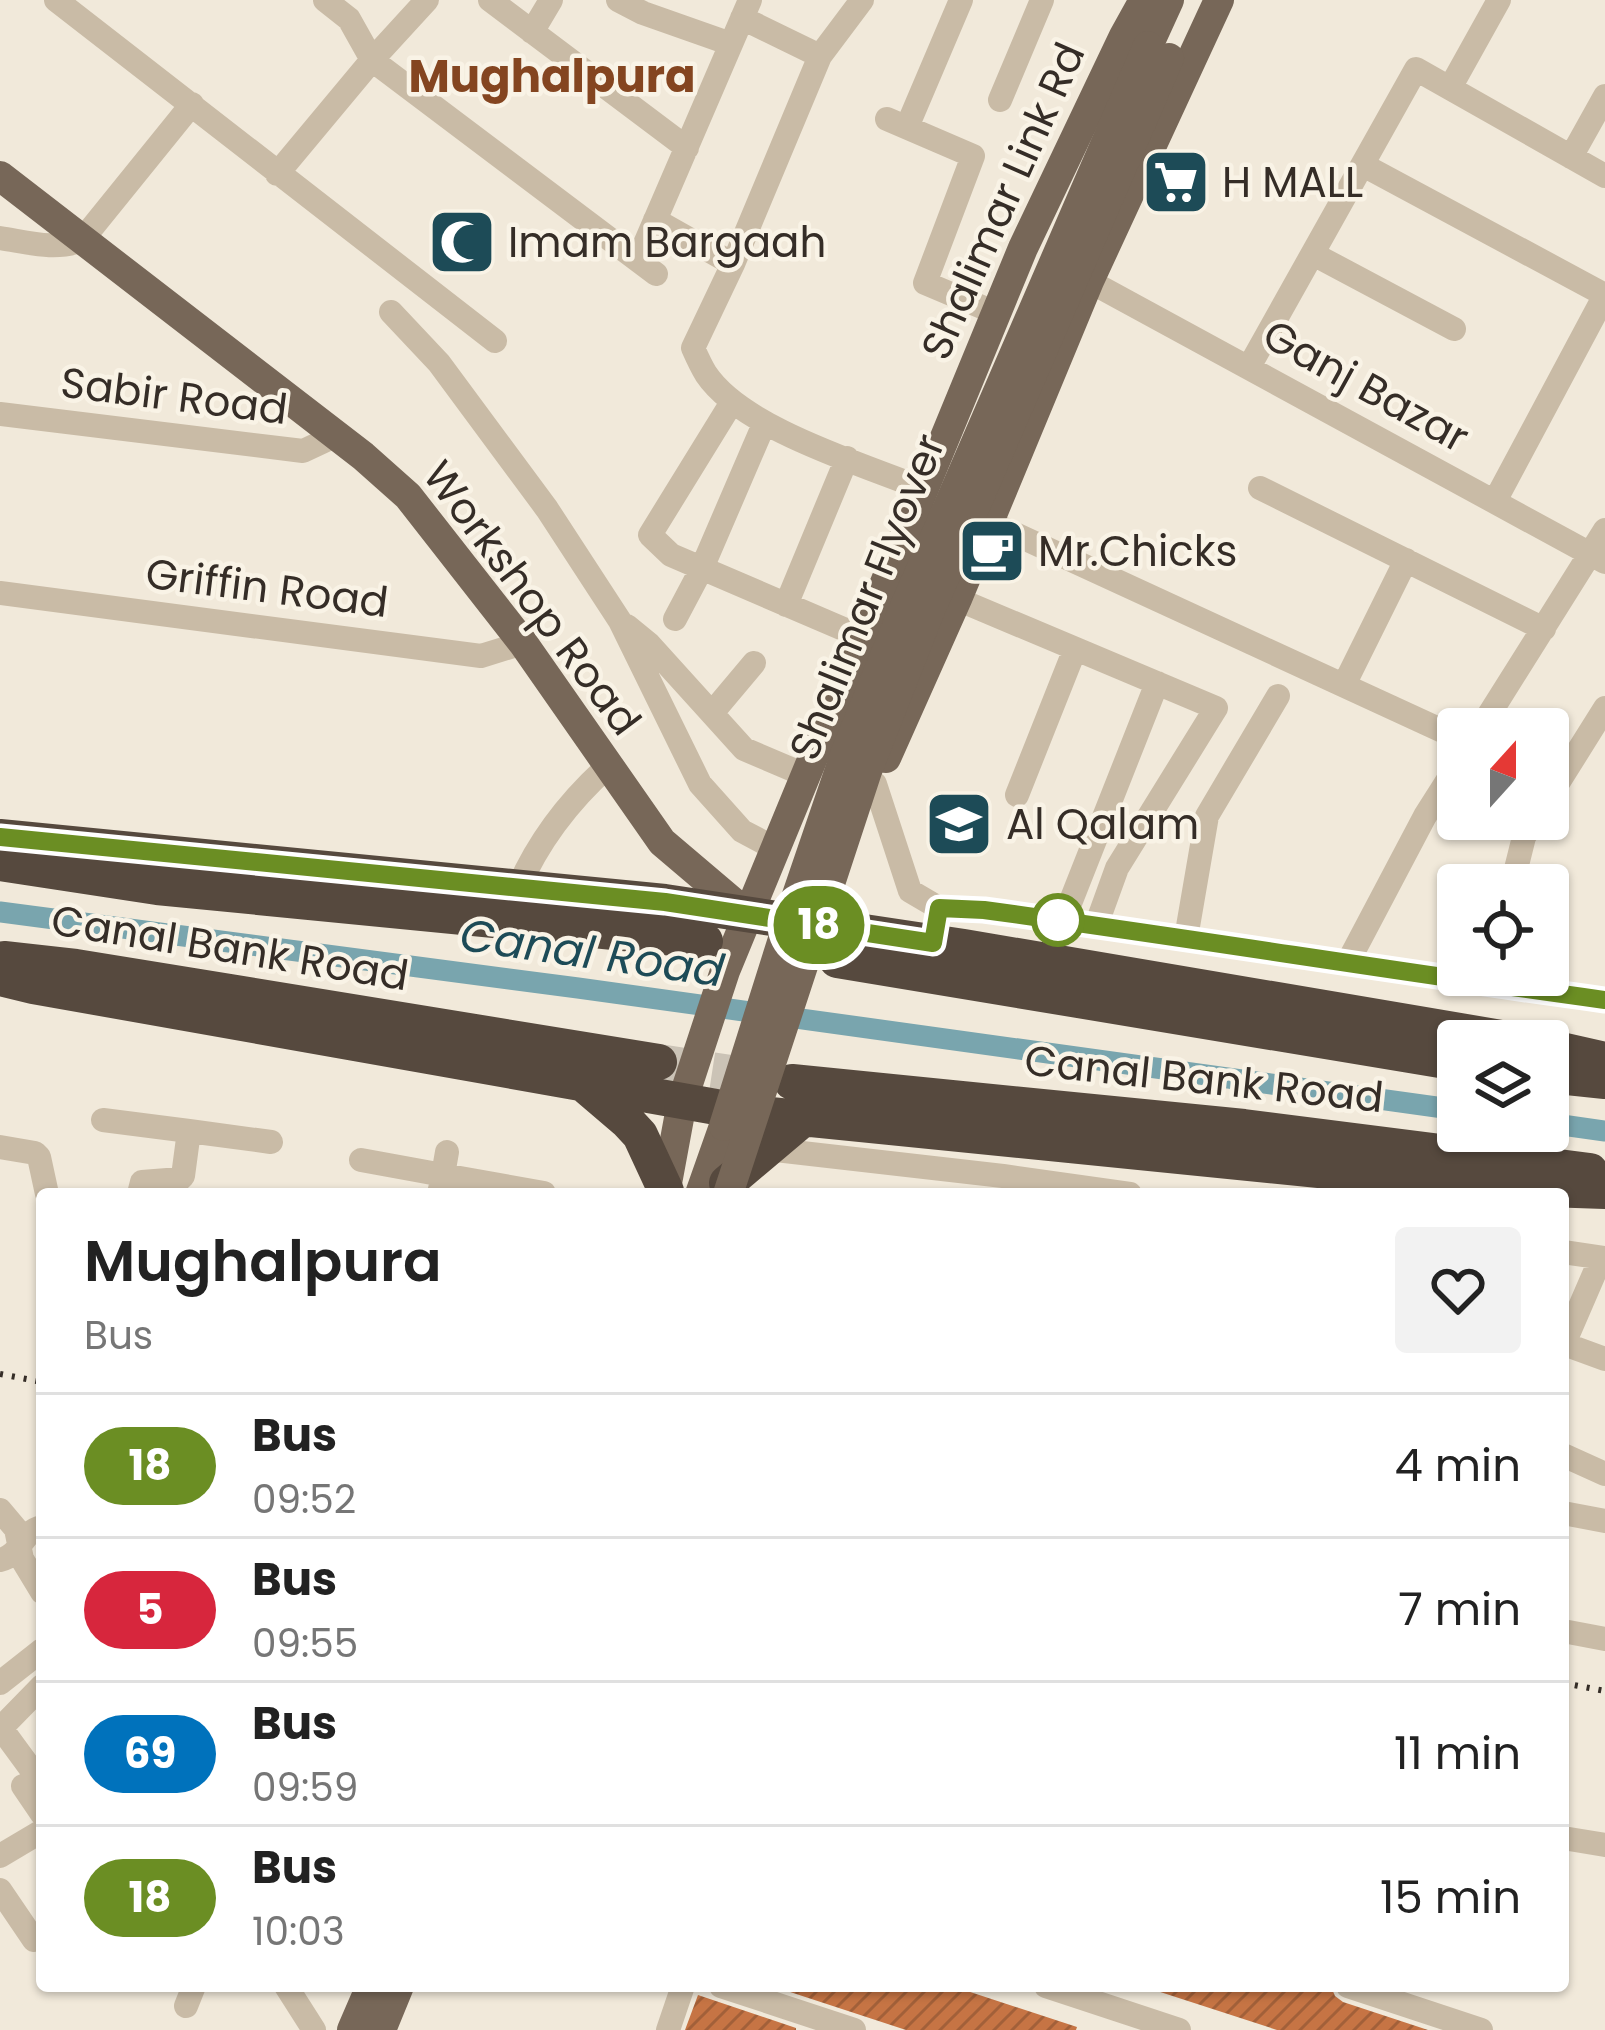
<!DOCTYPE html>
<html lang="en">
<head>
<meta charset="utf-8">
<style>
  :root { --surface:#fff; --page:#f2f2f2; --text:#222; --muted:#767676; --line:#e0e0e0 }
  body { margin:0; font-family:Poppins,sans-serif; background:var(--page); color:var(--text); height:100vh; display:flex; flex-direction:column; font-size:45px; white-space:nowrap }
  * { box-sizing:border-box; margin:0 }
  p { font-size:39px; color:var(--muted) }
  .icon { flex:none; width:66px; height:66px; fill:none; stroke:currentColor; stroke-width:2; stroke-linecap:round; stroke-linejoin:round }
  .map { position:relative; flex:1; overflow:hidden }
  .sheet { position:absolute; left:36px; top:1188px; width:1533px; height:804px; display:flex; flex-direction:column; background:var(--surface); border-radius:12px; box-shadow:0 3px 9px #0004 }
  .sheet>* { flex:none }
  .badge { padding:0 24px; border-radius:39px; font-size:42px; line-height:78px }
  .needle { width:78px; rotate:21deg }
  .buttons { position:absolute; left:1437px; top:708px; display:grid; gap:24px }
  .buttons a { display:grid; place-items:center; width:132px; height:132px; border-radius:12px; background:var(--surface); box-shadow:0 3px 9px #0004; font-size:60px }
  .map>.badge { position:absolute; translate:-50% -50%; box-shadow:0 0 0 6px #fff }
  .round { display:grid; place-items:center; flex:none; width:126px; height:126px; border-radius:12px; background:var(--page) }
  .summary { display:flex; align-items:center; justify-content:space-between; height:204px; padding:0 48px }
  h1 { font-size:57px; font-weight:600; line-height:90px }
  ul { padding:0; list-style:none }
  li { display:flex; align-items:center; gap:36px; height:144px; padding:0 48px; border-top:3px solid var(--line) }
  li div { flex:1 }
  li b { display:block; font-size:45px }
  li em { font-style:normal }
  li .badge { min-width:132px; font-weight:700; text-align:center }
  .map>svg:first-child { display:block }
</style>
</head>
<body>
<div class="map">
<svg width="1605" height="2030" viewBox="0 0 1605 2030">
  <defs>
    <pattern id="building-hatch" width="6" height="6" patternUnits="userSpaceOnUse" patternTransform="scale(3)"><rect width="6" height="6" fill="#c67444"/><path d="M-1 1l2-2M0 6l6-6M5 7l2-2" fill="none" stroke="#a26039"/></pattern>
  </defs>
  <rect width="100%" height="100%" fill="#f1e9da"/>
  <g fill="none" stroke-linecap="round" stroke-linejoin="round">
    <path stroke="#79a5ae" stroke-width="21" d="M0 912 578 988 1458 1110
      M1548 1123 1605 1131"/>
  </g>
  <path fill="url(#building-hatch)" d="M782 1986H952L1077 2027 1076 2030H906L781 1989Z
    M1152 1986H1323L1332 1989 1335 1996 1343 2002 1428 2030H1277L1151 1989Z
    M698 1995 796 2028V2030H685Z"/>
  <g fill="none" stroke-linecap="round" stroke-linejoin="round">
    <path stroke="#cbc3b6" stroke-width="36" stroke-dasharray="36 18" stroke-linecap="butt" d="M659 1062 770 1079"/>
    <path stroke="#c9bba6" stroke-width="24" d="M56 0 495 341
      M325 0 349 19 372 60 656 274
      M490 0 687 148
      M618 0 643 13 731 44
      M862 0 820 56 733 264 693 348C697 357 701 366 706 374 743 429 862 464 923 489
      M742 18 820 56
      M532 32 551 0
      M1450 88 1499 0
      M1000 100 1042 0
      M887 119 973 156 925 283 996 313
      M907 127 961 0
      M1571 157 1605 96
      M1363 165 1605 295
      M277 174 372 60 427 0
      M655 220 733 264
      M0 238C27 242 56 251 82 240L192 104
      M1313 254 1454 329
      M638 260 750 0
      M1089 281 1605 562
      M391 312 439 363 547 509 620 621 700 784 742 831 776 849
      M1249 367 1416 69 1605 176
      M732 402 650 535 671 555 862 637
      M0 414 303 451 335 436
      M1260 488 1544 629
      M1495 501 1605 295
      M989 522 1458 738
      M0 593 481 656 523 643
      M957 599 1216 708 1117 868 1096 926
      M786 605 847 458
      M675 619 702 568 764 424
      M627 626 649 644 744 749 805 775
      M1344 685 1406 560
      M712 713 754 663
      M1480 729 1605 530
      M875 784 910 891 939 908 984 910C1191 938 1398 973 1605 1000
      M1017 795 1075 649
      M1548 799 1605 708
      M1512 885 1524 837 1535 819
      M518 888C538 842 570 800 608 766
      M1063 921 1157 683
      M1186 938 1207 816 1278 696
      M1348 962 1425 816 1458 764
      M103 1120 189 1131 183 1176 180 1179 142 1182 139 1194
      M189 1131 271 1142
      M0 1147 35 1153 39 1157 47 1194
      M767 1149 1003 1176 1130 1194
      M361 1160 443 1175 447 1152
      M439 1194 443 1175 544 1193
      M1563 1252 1605 1258
      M1564 1344 1605 1359
      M1563 1346 1601 1258
      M1563 1455 1605 1474
      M0 1510 16 1529 22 1559 42 1592
      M1563 1513 1605 1521
      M0 1560C22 1555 21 1532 42 1527
      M1563 1631 1605 1639
      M0 1683 42 1650
      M1 1728 42 1784
      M0 1729 42 1686
      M23 1786 42 1814
      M1563 1838 1605 1845
      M0 1856 42 1831
      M0 1890 34 1940
      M286 1986 314 2030
      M721 1986 854 2030
      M1046 1986 1179 2030
      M1348 1986 1481 2030
      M186 2006 194 1986
      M668 2030 683 1986"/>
    <path stroke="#776758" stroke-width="30" d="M1148 46 1169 0
      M0 176 363 456 408 496 523 643 662 842 748 915
      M886 758 957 599 1089 281 1219 0
      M665 1194 682 1102 725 971 1023 248 1124 36 1144 0
      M700 1194 724 1126
      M352 2030 371 1986
      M381 2030 399 1986"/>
    <path stroke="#56493e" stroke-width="36" d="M0 837 665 902 964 947 1519 1041
      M0 863 157 887 705 941
      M4 959 76 967 659 1062
      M837 960 1458 1063
      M0 978 33 986 750 1113 1488 1187 1605 1191
      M1548 1047 1605 1060
      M1548 1075 1605 1081
      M792 1082 1244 1127 1590 1171
      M586 1086 627 1121 640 1135 666 1191
      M727 1183 804 1118"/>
    <path stroke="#352d27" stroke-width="6" stroke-dasharray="3 9" stroke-linecap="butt" d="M0 1374 42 1382
      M1563 1683 1605 1691"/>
    <path stroke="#776758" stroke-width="30" d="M724 1126 796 898 846 752 906 604 1148 46
      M728 1194 867 771 929 613 1169 58"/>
  </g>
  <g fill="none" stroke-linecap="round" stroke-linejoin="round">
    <g stroke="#fff" stroke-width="27">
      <path id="line" d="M0 837 665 902 933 943 939 908 984 910C1191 938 1398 972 1605 1000"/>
    </g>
    <use href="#line" stroke="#6b8e23" stroke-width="18"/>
  </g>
  <defs>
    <g id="supermarket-square" transform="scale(3.45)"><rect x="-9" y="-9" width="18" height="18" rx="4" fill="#1d4b57" stroke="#f9f3e6"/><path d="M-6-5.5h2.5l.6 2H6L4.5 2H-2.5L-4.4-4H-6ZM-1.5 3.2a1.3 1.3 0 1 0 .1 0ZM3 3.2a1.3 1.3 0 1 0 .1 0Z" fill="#fff"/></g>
    <g id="mosque-square" transform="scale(3.45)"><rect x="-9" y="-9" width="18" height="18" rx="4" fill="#1d4b57" stroke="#f9f3e6"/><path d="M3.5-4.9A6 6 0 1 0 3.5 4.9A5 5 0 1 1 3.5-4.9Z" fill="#fff"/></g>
    <g id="cafe-square" transform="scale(3.45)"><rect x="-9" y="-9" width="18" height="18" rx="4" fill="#1d4b57" stroke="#f9f3e6"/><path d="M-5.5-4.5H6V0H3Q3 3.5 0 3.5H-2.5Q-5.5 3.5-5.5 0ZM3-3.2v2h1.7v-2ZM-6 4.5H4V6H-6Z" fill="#fff"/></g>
    <g id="school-square" transform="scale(3.45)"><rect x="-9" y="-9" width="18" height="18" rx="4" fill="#1d4b57" stroke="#f9f3e6"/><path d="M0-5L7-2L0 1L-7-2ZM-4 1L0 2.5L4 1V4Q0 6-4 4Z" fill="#fff"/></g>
  </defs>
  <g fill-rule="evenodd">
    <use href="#supermarket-square" x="1176" y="182"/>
    <use href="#mosque-square" x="462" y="242"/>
    <use href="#cafe-square" x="992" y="551"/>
    <use href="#school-square" x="959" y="824"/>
  </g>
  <circle fill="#fff" stroke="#6b8e23" stroke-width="6" cx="1058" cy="920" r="24"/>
  <g text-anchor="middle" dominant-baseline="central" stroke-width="9" stroke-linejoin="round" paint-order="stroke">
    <g font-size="42" fill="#352d27" stroke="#f9f3e6" text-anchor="start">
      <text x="1222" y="182">H MALL</text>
      <text x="508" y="242">Imam Bargaah</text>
      <text x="1038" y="551">Mr.Chicks</text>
      <text x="1006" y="824">Al Qalam</text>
    </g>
    <g font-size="42" fill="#352d27" stroke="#f9f3e6">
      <text transform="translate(1003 201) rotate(-66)">Shalimar Link Rd</text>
      <text transform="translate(1366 386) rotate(29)">Ganj Bazar</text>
      <text transform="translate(174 396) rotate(7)">Sabir Road</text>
      <text transform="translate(267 588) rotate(7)">Griffin Road</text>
      <text transform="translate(867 597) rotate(-68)">Shalimar Flyover</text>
      <text transform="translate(532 598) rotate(53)">Workshop Road</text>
      <text transform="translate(230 948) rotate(9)">Canal Bank Road</text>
      <text transform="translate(1204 1079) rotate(6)">Canal Bank Road</text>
    </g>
    <g font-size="45" font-weight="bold" fill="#844520" stroke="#f9f3e6">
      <text x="552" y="76">Mughalpura</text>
    </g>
    <g font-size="45" font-style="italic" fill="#1d4b57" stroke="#f9f3e6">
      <text transform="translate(592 953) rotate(8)">Canal Road</text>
    </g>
  </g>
</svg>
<div class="buttons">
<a><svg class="needle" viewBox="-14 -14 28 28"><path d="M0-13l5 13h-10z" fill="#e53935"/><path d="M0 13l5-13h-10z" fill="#767676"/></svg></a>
<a><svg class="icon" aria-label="locate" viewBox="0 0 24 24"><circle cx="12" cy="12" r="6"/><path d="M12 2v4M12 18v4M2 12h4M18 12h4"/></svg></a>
<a><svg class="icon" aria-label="layers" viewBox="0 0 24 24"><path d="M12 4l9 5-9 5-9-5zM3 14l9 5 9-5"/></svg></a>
</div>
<b class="badge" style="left:819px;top:925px;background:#6b8e23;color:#fff">18</b>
<section class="sheet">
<div class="summary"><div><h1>Mughalpura</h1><p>Bus</p></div><a class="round"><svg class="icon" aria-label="heart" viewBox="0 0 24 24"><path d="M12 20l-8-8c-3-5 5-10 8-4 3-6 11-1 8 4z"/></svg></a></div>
<ul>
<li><span class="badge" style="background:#6b8e23;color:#fff">18</span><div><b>Bus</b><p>09:52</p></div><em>4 min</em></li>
<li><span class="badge" style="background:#d7263d;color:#fff">5</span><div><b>Bus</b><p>09:55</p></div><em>7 min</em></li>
<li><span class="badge" style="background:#0072bc;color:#fff">69</span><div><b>Bus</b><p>09:59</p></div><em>11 min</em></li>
<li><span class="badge" style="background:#6b8e23;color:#fff">18</span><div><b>Bus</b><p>10:03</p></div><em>15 min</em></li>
</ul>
</section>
</div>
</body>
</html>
